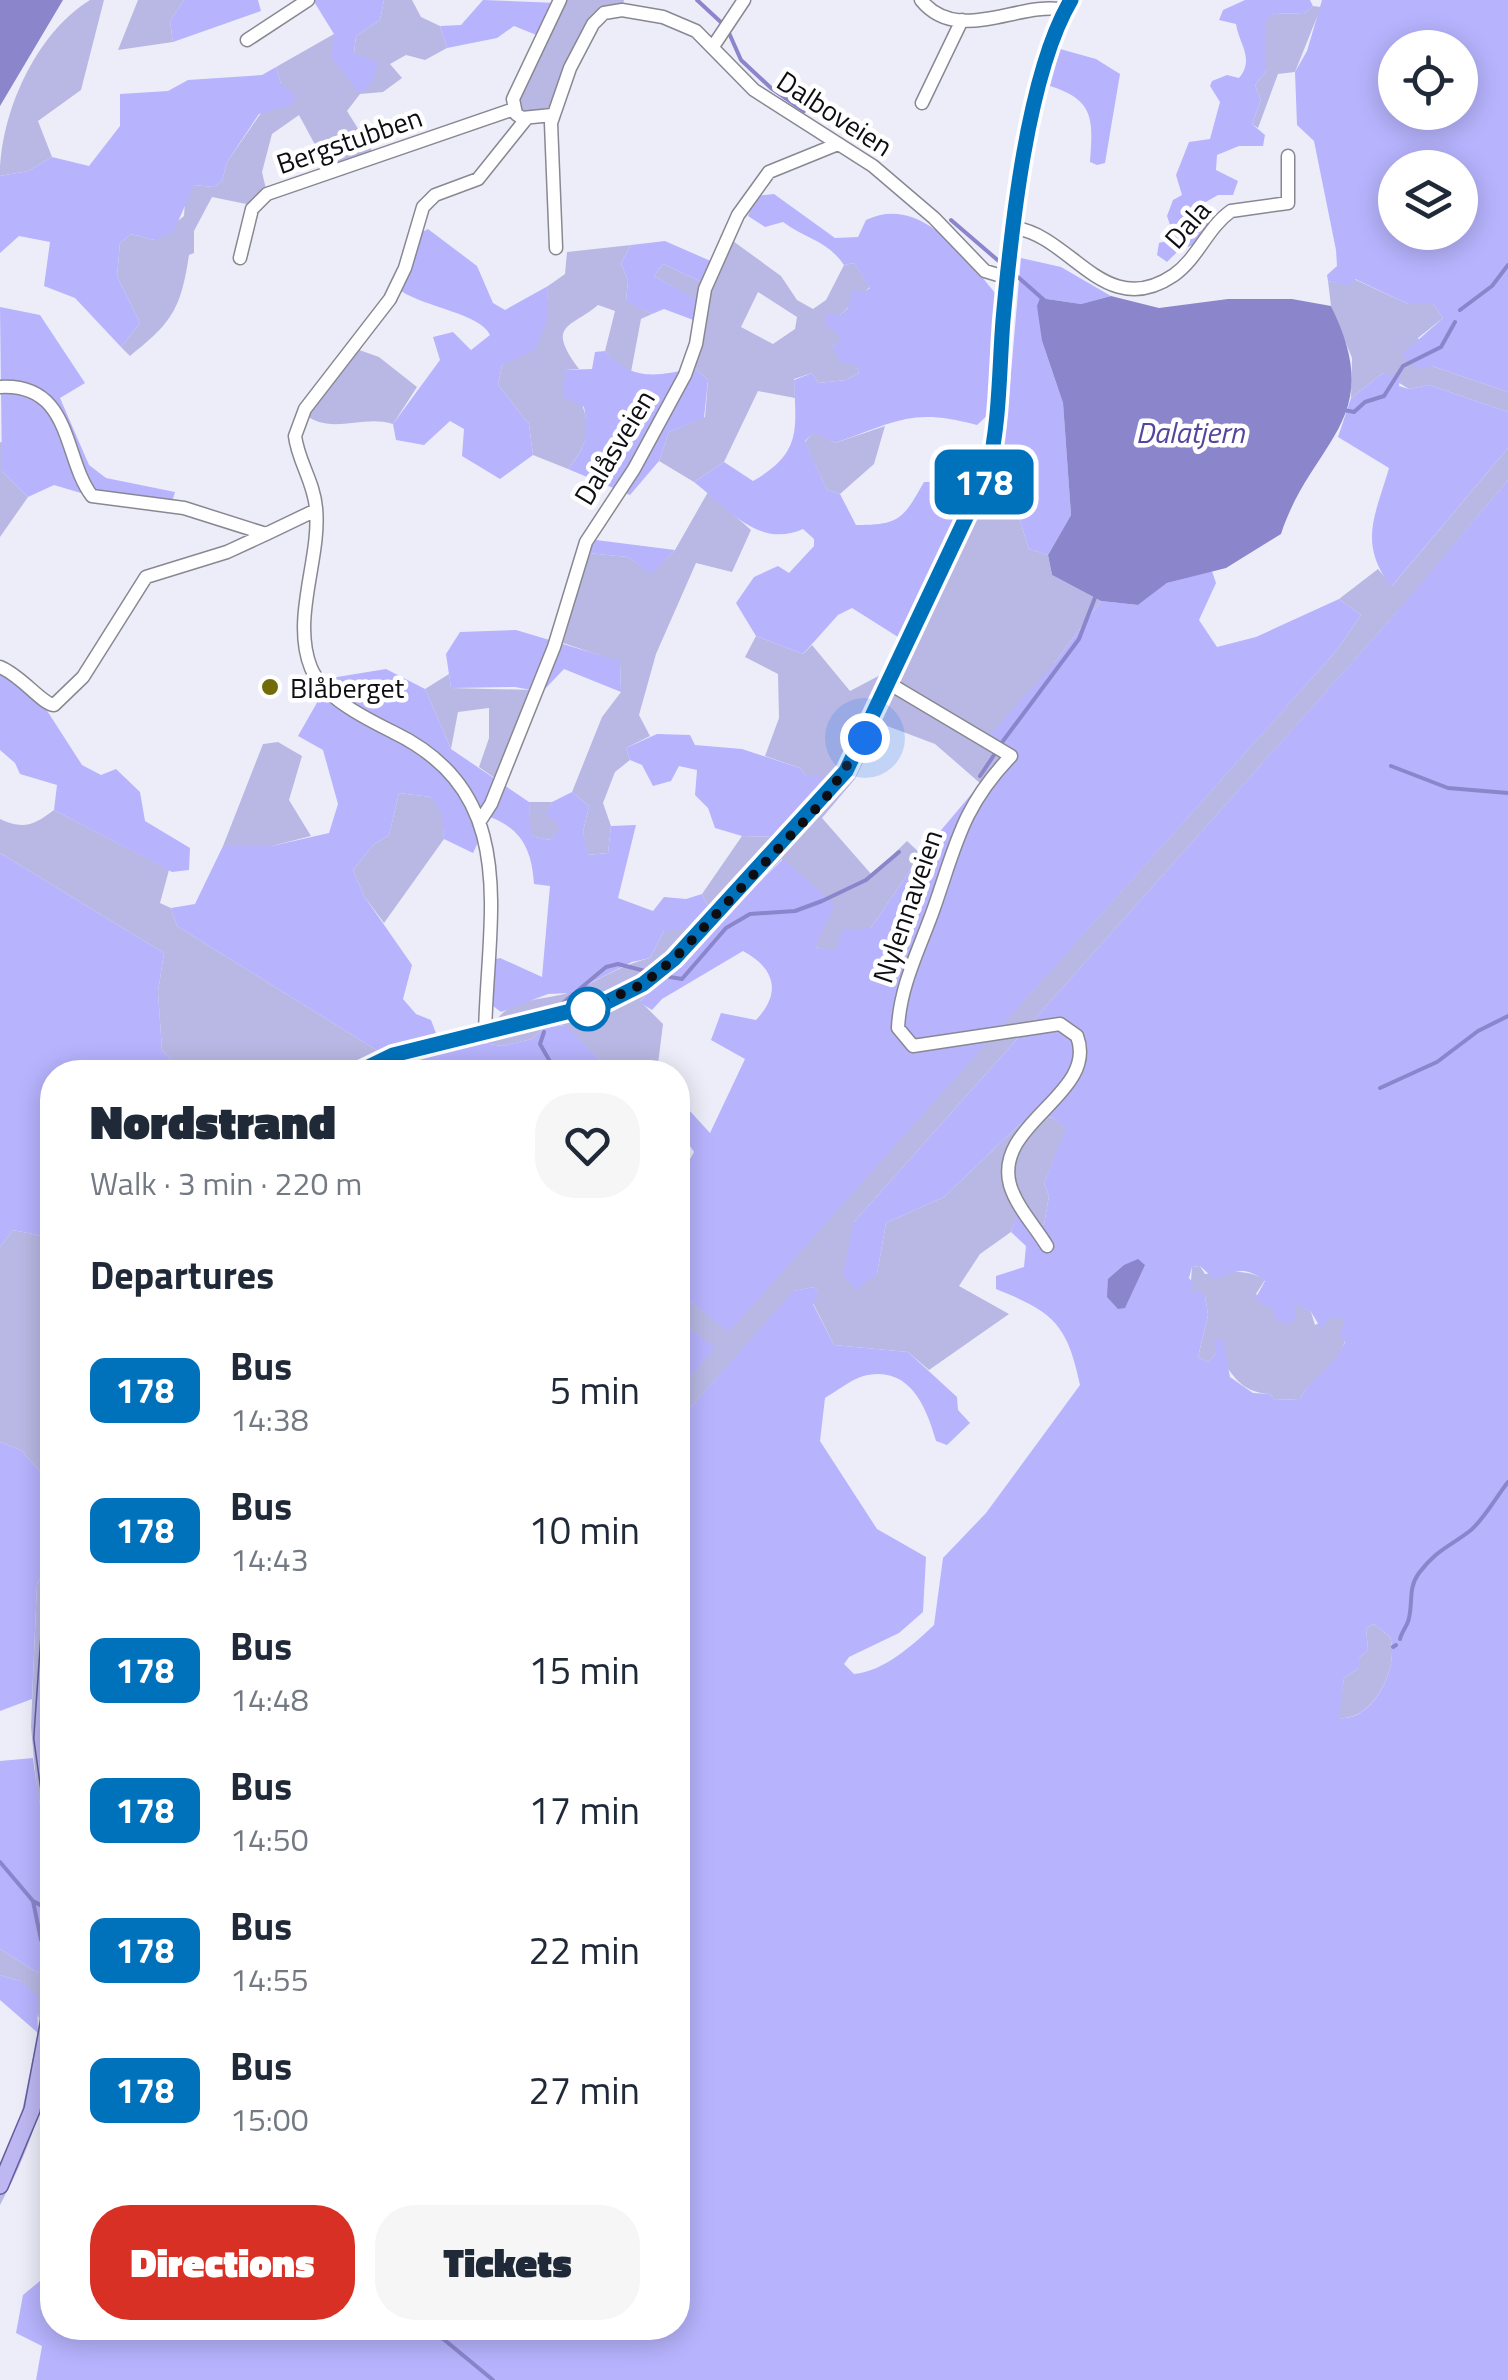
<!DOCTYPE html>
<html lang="en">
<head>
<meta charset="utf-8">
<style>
  :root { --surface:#fff; --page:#f6f6f7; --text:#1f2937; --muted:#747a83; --accent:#d93025 }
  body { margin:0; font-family:"Titillium Web",sans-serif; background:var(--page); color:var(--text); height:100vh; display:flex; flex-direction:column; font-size:38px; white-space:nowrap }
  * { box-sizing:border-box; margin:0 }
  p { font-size:32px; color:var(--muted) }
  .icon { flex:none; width:55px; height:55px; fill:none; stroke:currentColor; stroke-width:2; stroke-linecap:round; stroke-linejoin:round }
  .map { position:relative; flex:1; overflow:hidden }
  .side { position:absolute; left:40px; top:1060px; width:650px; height:1280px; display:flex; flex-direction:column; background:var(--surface); border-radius:40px; box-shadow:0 5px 25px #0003 }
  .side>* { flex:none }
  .badge { padding:0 20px; border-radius:15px; font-size:35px; line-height:65px }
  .tools { position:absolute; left:1378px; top:30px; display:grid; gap:20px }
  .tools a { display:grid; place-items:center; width:100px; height:100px; border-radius:50%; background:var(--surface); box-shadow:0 5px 25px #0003; font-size:50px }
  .you { position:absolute; width:50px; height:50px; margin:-25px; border:8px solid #fff; border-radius:50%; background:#1a73e8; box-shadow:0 0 0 15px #1a73e833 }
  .map>.badge { position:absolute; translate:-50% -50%; box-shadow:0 0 0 5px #fff }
  h2 { padding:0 50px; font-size:38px; line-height:90px }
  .round { display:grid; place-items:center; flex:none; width:105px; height:105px; border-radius:40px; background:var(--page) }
  .headline { display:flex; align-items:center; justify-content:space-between; height:170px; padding:0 50px }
  h1 { font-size:48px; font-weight:800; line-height:75px }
  .primary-button { display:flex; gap:20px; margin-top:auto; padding:20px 50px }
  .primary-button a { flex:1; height:115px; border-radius:40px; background:var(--accent); color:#fff; font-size:40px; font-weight:800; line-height:115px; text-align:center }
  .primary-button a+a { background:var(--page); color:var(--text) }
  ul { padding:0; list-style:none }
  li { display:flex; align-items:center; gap:30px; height:140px; padding:0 50px }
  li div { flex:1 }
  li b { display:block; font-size:38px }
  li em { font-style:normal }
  li .badge { min-width:110px; font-weight:700; text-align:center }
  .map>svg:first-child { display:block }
</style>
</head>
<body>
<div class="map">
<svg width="1508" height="2380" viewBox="0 0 1508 2380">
  <rect width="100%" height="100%" fill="#ededfa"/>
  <path fill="#b9b8e4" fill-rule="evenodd" d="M90 0H104L81 90 38 121 52 157 28 171 0 176C0 113 36 33 90 0Z
    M138 0H184L170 21 173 42 118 50Z
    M384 0H412L421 17 440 26 447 48 425 60 406 55 390 64 402 78 383 92 360 94 347 111 372 151 327 167 299 115 272 134 262 172 266 189 251 205 212 197 194 231V253L189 255C181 308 173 322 130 356L121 347 140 323 117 276 120 243 131 234 154 240 184 216 185 200 194 185 214 187 222 181 227 162 281 84 276 67 334 34 354 53 356 36 380 20Z
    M558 0H624L622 7 600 12 550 108 522 113 517 94Z
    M1313 6 1321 7 1295 72 1278 74 1258 128 1252 124 1261 100 1255 85 1266 71V20L1274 13 1304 14Z
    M733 241 781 276 797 300 813 309 826 300 844 265 854 263 870 287 840 315 843 339 833 347 856 364 859 373 846 380 818 383 812 373 794 379 795 398 758 391 724 462 694 482 659 461 669 432 705 417 708 380 695 368 708 307 654 276 663 264 702 282ZM758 292 797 317 795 329 773 344 741 327Z
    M631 245 621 263 628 281 626 300 652 314 641 319 631 372 622 370 605 351 615 311 598 305C571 328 545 324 579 369L565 370C586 410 600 431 568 469L533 455 529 424 498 385 502 365C537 344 547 325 548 286L565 274 567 252Z
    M1354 279 1408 304H1433L1443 318 1418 338 1432 366 1508 392V412L1429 385 1409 389 1383 373 1351 398 1352 358 1331 306 1328 281 1349 285Z
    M996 294 1015 296 1004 454 1026 500 1020 521 1029 549 1048 555 1052 575 1101 601 1055 662 1001 758 981 784 935 744 882 724 855 779 822 818 872 875 907 841 921 854 871 928 835 951 815 947 782 859 640 1001 663 1024 657 1072H612L564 1025 544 1028 532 1039 502 1046 483 1043 411 1060 412 1072H182L162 1050 158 992 164 953 0 853V819C24 830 34 825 54 810L169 870 160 903 171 908 177 926 378 1051 496 1021C512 995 552 1001 576 990 601 979 623 964 650 958L664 931 709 909 702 894 742 836 775 837 806 776 800 768 765 756 779 718 778 674 745 657 756 636 803 654 812 645 850 691 886 672 968 502 992 411Z
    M348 346 379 357 417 387 393 424C361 414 329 437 302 412Z
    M885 426 874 464 840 494 827 490 805 442 814 431 835 443Z
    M0 442 4 443 2 471 28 497 0 537Z
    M1508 448V480L1405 603 854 1222 877 1274 886 1223 944 1197 1020 1124 1052 1117 1067 1129 1044 1183 1049 1196 1044 1225 1017 1214 1011 1232 980 1254 959 1286 1009 1314 929 1370 908 1352 834 1345 813 1303 818 1292 814 1287 794 1291 678 1422V1392L714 1348 678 1319V1292L729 1331 1337 650 1361 615 1339 599 1378 569 1392 586Z
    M708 492 751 530 732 572 696 563 656 654 639 715 650 736 626 748 630 760 615 772 603 803 611 826 608 853 587 855 583 832 589 806 572 792 602 717 621 692 620 662 563 643 588 553 628 557 651 573 675 550Z
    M449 674 451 688 534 690 496 779 479 767 489 738V708L458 712 451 749 425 689Z
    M278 742 302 756 289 800 311 836 272 846H223L263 744Z
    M399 793 431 797 443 814 444 839 384 923 364 896 353 870 373 845 389 835Z
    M529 802H552L547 815 562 827 550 840 530 836Z
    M13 1230 52 1238V1485L21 1450 0 1442V1247Z
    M1200 1266 1205 1274C1226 1272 1247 1268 1265 1280L1256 1294 1273 1310 1294 1302 1311 1312 1315 1325 1329 1318H1345C1353 1362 1317 1367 1300 1399L1275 1400 1270 1394C1238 1392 1234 1374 1216 1353L1208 1362 1198 1357 1208 1315 1205 1296 1190 1294 1192 1267Z
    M52 1553V1901L50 1849 37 1791 31 1727 37 1584Z
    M1374 1624 1390 1637C1400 1667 1373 1722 1338 1718L1344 1678 1359 1668V1658L1368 1650 1366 1628Z
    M52 1921C52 2038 58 2098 0 2205V2166L20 2121 38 2033 39 2018 20 1981 0 1975V1949L38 1973Z"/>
  <path fill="#b7b3fd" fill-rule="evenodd" d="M184 0H258L261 11 173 42 170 21Z
    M313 0H384L380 20 356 36 354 53 378 62 373 80 360 94 331 57 334 34Z
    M483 0 557 3 539 36 514 26 497 38 447 48 440 26 461 25Z
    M1245 0H1310L1313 6 1304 14 1274 13 1266 21V71L1255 85 1261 100 1252 124 1265 135 1263 146H1239L1217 155 1216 170 1238 181 1233 195H1218L1204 203 1201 217 1208 223 1196 244 1179 250 1167 262 1157 255 1159 243 1166 241 1172 231 1167 216 1173 200 1182 195 1176 175 1189 142 1210 139 1220 102 1210 86 1212 81 1227 75 1239 78C1255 59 1239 44 1236 24L1219 20 1223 10Z
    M1322 0H1508V392L1432 366 1420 369 1401 355 1443 318 1433 304H1408L1355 279 1350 286 1328 281 1327 275 1337 266 1336 250 1314 141 1297 125 1295 72 1307 51ZM1395 48H1460V112H1395ZM1395 168H1460V232H1395Z
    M1060 49 1096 59 1120 74 1105 163 1097 165 1090 162C1093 120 1095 100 1050 86Z
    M276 67 281 84 296 95 292 105 259 114 227 162 222 181 214 187 194 185 173 233 154 240 131 234 120 243 117 276 140 323 121 347 75 298 44 286 50 242 19 236 0 253V176L28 171 52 157 89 166 120 126V94L168 91 188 80 262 75Z
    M774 194 835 238 858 237 866 220C921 194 964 256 996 294L992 411 977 425C911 407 896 422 835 443L814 432 805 441 827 490 840 494 856 525C900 525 903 519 924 482H949L964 453 983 456 968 502 910 627 898 637 852 608 838 615 803 654 756 636 736 603 754 577 778 566 789 573 814 546V539L803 529C758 549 728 508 694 482L724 462 753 481C802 453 796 430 794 380L812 373 818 383 846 380 859 373 856 365 841 363 833 347 842 338 826 325V313L840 315 848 308 853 290 864 292 870 288 854 263 844 265C828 241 806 239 783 222L765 227 748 216 756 196Z
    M428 229 477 266 493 303 505 310 548 286 547 320 536 349 502 365 498 385 529 424 533 455 500 479 462 456 464 429 450 421 424 445 396 440 393 424 440 360 433 337 453 332 471 350 490 335C481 314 425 307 401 291L418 234Z
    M665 241 722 266 702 282 663 264 654 276 708 306 704 324 664 309 652 314 626 301 628 281 621 263 631 245Z
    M1021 258 1061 267 1111 296 1081 304 1040 298 1042 341 1063 403 1071 515 1048 555 1029 549 1020 521 1026 500 1004 454Z
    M0 307 40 315 85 383 60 398 89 465 106 478 175 492 172 502 118 504 54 485 28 497 2 471Z
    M605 351C633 382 656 376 695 368L708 380 704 418 669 432 659 461 630 495 568 469C586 447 589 435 584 407L563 397 565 370 592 369 595 352Z
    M1383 373 1400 378 1399 386 1409 389 1429 385 1508 412V448L1391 587C1358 542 1375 517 1389 468L1338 437 1351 398Z
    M1508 480V2380H36L42 2346 16 2333 23 2295 52 2271V2328H678V1422L793 1291 814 1287 819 1293 813 1304 834 1345 908 1352 957 1397 958 1410 970 1423 947 1445 936 1441C927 1409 911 1367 868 1375 854 1377 837 1391 825 1398L820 1441 877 1529 926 1557 923 1612 899 1633 849 1657 844 1664 854 1674C883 1672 914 1644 934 1625L943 1558 986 1513 1080 1385C1067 1323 1053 1312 996 1289V1276L1024 1267 1026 1246 1011 1232 1017 1213 1044 1225 1049 1196 1044 1183 1066 1129 1052 1117 1020 1124 944 1197 886 1223 877 1274 856 1290 843 1275 854 1222 1395 614ZM1200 1266 1214 1279C1231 1277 1239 1261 1265 1281L1255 1299 1273 1310 1276 1321 1289 1324 1296 1318 1294 1303 1311 1312 1322 1330 1329 1318H1345L1340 1337 1345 1342C1332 1371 1315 1371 1300 1399L1275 1400 1270 1394 1253 1393 1230 1377 1223 1339 1214 1340 1216 1353 1208 1362 1198 1357 1208 1315 1205 1296 1198 1290 1190 1293 1194 1284 1189 1278 1192 1267ZM1374 1624 1390 1637C1400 1667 1373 1722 1339 1718L1344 1678 1359 1668V1658L1368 1650 1366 1628Z
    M596 540 675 550 651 574 628 557 588 553Z
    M1212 571 1216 583 1199 620 1217 647 1256 637 1339 599 1361 615 1337 650 729 1332 678 1292V1180L694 1152 678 1128V1098L710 1133 745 1059 711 1040 721 1013 756 1020C782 993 775 968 743 951L662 999 652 1010 639 1002 783 859 835 905 815 947 835 950 843 930 871 928 921 854 1001 759 990 746V735L1055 662 1101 601 1138 605 1167 583Z
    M516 630 620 661 621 692 564 669 542 692 515 687 451 688 446 654 460 632Z
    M386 669 425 689 451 749 529 802 531 836 550 840 561 827 546 815 552 802 572 792 589 806 583 832 588 855 608 853 611 826 636 825 618 898 653 911 664 897 686 899 702 894 709 909 683 929 664 931 650 958 632 962 570 993 548 994 501 1012 493 1006 492 960 500 958 542 977 550 886 534 884C532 851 522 829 490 817L473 853 444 839 442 814 431 797 399 793 389 835 373 845 353 870 364 896 412 965 403 999 416 1014 431 1020 437 1036 378 1051 177 926 171 908 195 904 223 846H272L329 833 338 804 323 750 298 736 331 678Z
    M0 671 46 709 82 765 101 775 116 769 140 792 145 821 190 848 189 870 172 872 54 810 57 785 20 774 15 763 0 750Z
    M657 734 690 735 695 745 742 749 800 768 806 776 820 774 823 783 775 837 742 836 715 828 708 808 695 795 697 770 679 766 671 781 653 786 642 765 630 760 626 748Z
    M0 853 164 953 158 992 162 1050 182 1072H52V1238L13 1230 0 1247Z
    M565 1025 612 1072H412L411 1060 483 1043 502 1046 532 1039 544 1028Z
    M678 1319 715 1348 678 1392Z
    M0 1442 21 1450 52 1485V1553L37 1584 32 1699 0 1711Z
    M33 1758C41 1831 68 1901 38 1973L0 1949V1761Z
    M0 1975 20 1981 37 1995 38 2033 0 2000Z"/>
  <path fill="#8b86cc" d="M0 0H63L0 106Z
    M1111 296 1159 308 1228 299H1292L1331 306C1388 421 1312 439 1281 534L1226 568 1167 583 1138 605 1101 601 1052 575 1048 555 1071 515 1063 403 1042 341 1037 306 1040 298 1081 304Z
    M1138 1259 1145 1265 1125 1308 1118 1309 1107 1297 1108 1279 1124 1265Z"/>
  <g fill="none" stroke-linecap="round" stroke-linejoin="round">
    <path stroke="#8b86cc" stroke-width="4" d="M697 0 724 25
      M729 33 741 60 771 88 804 111
      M951 220 1001 263
      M1018 277 1044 300
      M1460 310 1492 286 1508 265
      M1344 410 1354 412 1365 402 1384 396 1403 366 1441 347 1455 322
      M1000 745 1079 639 1096 595
      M1391 766 1448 788 1508 793
      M980 776 994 755
      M670 977 682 979 726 928 750 914 795 911 822 901 866 880 899 852
      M558 1007 606 967 618 964 645 971
      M544 1032 540 1044 556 1072
      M1380 1088 1437 1062 1478 1031 1508 1016
      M1400 1639C1402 1631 1408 1625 1409 1618 1413 1601 1408 1588 1419 1573 1437 1549 1451 1546 1471 1530 1485 1518 1496 1497 1508 1482
      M1393 1647 1396 1645
      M0 1862 33 1901 41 1940
      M35 1902 52 1912
      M430 2328 493 2380"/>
    <g stroke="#888893" stroke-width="15">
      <path id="minor" d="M921 0C958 46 1020 0 1065 10
        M247 40 308 0
        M714 45 744 0
        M922 103 962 20
        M552 115 522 118 516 114 513 99 560 0
        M1015 228C1072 236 1105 322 1174 275 1198 258 1207 228 1231 211L1288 203V156
        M556 248 551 123 570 68 593 24 604 13 622 10 663 17 696 31 754 90 873 166 934 218 985 271 1008 278
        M240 258 252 209 267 194 514 109
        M0 387C73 383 63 459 92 496L184 508 266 534 316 510
        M0 667C22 676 42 704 54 705L83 677 146 577 227 552 266 534
        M890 684 1011 756C962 807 956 845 934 908 920 948 900 985 898 1028L913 1046 1060 1024 1077 1036C1099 1094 993 1123 1010 1185 1017 1208 1035 1226 1047 1246
        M480 821 491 804 554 647 586 542 634 469 685 375 696 344 705 289 738 215 769 172 838 144
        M485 1035C487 916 523 795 393 732 365 718 324 698 311 668 291 618 321 559 316 508 314 482 298 461 295 436L305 409 390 299 405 268 423 207 435 195 478 179 526 119"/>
    </g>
    <g stroke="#635d9e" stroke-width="18">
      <path id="major" d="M358 1072 393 1055 607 1002 643 985 674 959 846 771 988 471C1001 421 999 371 1003 319 1010 232 1027 74 1071 0
        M52 1596 42 1738 52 1810
        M0 2186 32 2110 52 2004"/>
    </g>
    <use href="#minor" stroke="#fff" stroke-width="12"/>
    <use href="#major" stroke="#bdb8f2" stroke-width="15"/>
  </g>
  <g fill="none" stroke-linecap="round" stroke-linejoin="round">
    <g stroke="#fff" stroke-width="22">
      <path id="line" d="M358 1072 393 1055 607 1002 643 984 674 959 846 771 988 471C1000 421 999 371 1003 320 1011 232 1027 74 1071 0"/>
    </g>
    <use href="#line" stroke="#0072bc" stroke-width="15"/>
    <path stroke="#0e0e12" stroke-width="10" stroke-dasharray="0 18" d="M588 1009 643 984 674 959 825 799 865 738"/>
  </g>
  <circle fill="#716c09" stroke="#fff" stroke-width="4" cx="270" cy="687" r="10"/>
  <circle fill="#fff" stroke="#0072bc" stroke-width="5" cx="588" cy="1009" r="20"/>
  <g text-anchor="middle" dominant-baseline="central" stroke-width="9" stroke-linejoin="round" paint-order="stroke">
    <g font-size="28" fill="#0e0e12" stroke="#fff">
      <text transform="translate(835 113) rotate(33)">Dalboveien</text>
      <text transform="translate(349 140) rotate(-19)">Bergstubben</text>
      <text transform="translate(1187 224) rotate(-49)">Dala</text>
      <text transform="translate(614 447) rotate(-59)">Dalåsveien</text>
      <text transform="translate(907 906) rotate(-71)">Nylennaveien</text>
    </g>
    <g font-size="28" fill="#0e0e12" stroke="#fff" text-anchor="start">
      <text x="290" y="687">Blåberget</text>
    </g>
    <g font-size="30" font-style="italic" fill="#53479d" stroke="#fff">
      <text x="1190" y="432">Dalatjern</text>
    </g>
  </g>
</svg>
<div class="tools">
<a><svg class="icon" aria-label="locate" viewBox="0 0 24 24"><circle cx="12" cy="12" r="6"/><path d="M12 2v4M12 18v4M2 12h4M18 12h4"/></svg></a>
<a><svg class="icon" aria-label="layers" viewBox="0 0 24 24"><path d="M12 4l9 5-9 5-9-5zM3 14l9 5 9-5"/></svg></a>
</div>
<div class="you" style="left:865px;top:738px"></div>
<b class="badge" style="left:984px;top:482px;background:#0072bc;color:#fff">178</b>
<section class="side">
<div class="headline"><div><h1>Nordstrand</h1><p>Walk · 3 min · 220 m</p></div><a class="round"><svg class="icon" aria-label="heart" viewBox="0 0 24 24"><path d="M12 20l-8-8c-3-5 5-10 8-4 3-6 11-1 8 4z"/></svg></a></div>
<h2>Departures</h2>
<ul>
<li><span class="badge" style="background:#0072bc;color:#fff">178</span><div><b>Bus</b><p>14:38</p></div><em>5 min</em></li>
<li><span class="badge" style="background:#0072bc;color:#fff">178</span><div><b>Bus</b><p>14:43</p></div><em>10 min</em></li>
<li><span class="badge" style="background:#0072bc;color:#fff">178</span><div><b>Bus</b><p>14:48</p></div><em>15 min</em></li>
<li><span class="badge" style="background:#0072bc;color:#fff">178</span><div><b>Bus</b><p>14:50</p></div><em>17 min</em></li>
<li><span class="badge" style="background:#0072bc;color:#fff">178</span><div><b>Bus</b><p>14:55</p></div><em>22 min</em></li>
<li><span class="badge" style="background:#0072bc;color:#fff">178</span><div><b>Bus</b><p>15:00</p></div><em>27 min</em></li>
</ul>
<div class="primary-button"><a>Directions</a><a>Tickets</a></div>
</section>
</div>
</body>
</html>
